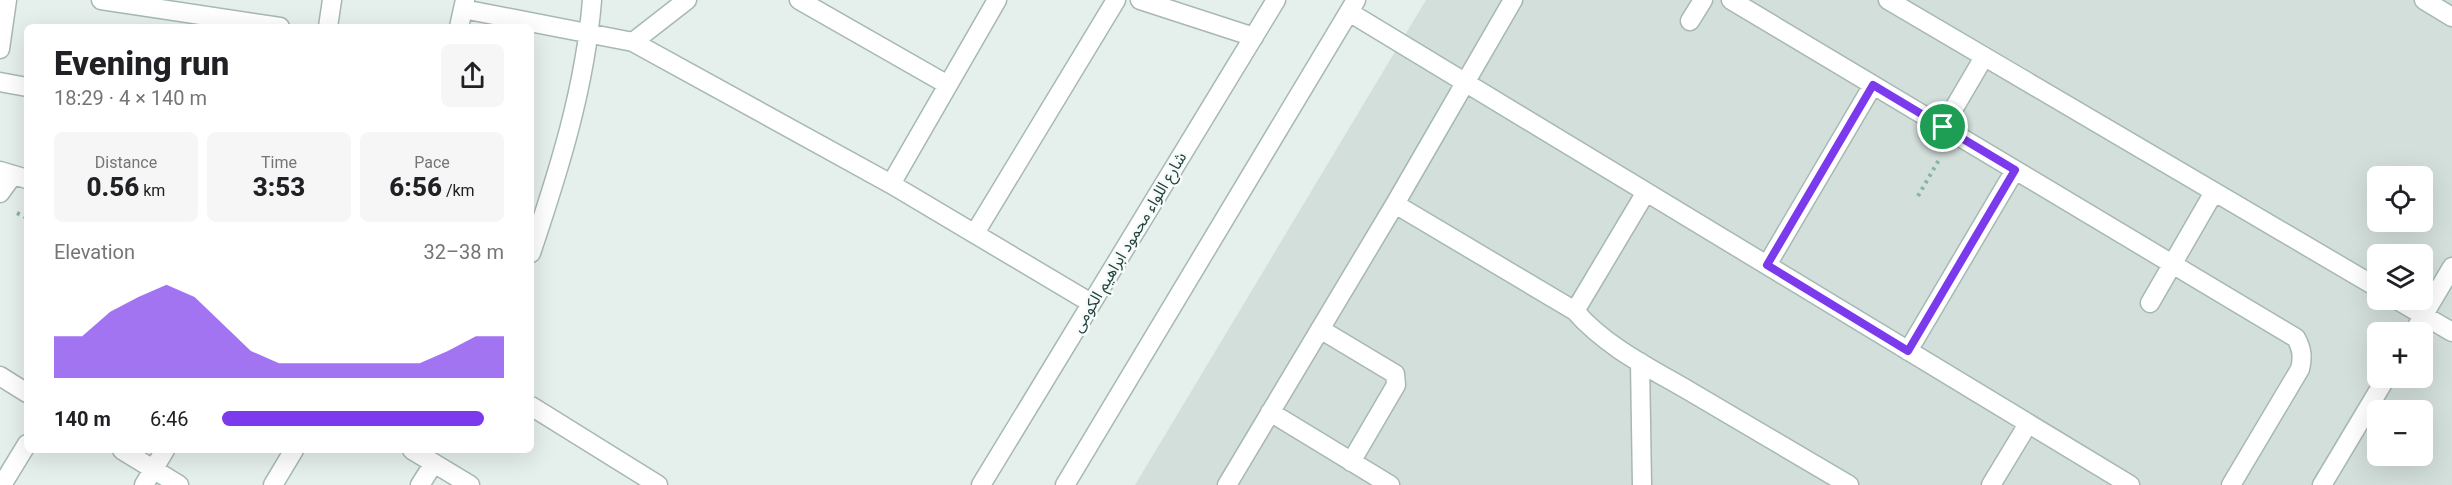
<!DOCTYPE html>
<html lang="en">
<head>
<meta charset="utf-8">
<style>
  :root { --surface:#fff; --page:#f6f6f6; --text:#202124; --muted:#757577; --accent:#7c3aed }
  body { margin:0; font-family:Roboto,"Noto Sans Arabic",sans-serif; background:var(--page); color:var(--text); height:100vh; display:flex; flex-direction:column; font-size:22px; white-space:nowrap }
  * { box-sizing:border-box; margin:0 }
  p { font-size:20px; color:var(--muted) }
  .icon { flex:none; width:33px; height:33px; fill:none; stroke:currentColor; stroke-width:2; stroke-linecap:round; stroke-linejoin:round }
  .map { position:relative; flex:1; overflow:hidden }
  .side { position:absolute; left:24px; top:24px; width:510px; height:429px; display:flex; flex-direction:column; background:var(--surface); border-radius:9px; box-shadow:0 6px 24px #0002 }
  .side>* { flex:none }
  .buttons { position:absolute; left:2367px; top:166px; display:grid; gap:12px }
  .buttons a { display:grid; place-items:center; width:66px; height:66px; border-radius:9px; background:var(--surface); box-shadow:0 6px 24px #0002; font-size:30px }
  .pin { position:absolute; display:grid; place-items:center; width:51px; height:51px; color:#fff; margin:-26px; border:3px solid #fff; border-radius:50%; box-shadow:0 2px 6px #0007 }
  .round { display:grid; place-items:center; flex:none; width:63px; height:63px; border-radius:9px; background:var(--page) }
  .headline { display:flex; align-items:center; justify-content:space-between; height:102px; padding:0 30px }
  h1 { font-size:33px; font-weight:800; line-height:45px }
  .figures { display:grid; grid-template-columns:repeat(3,1fr); gap:9px; height:102px; padding:6px 30px }
  .figures div { display:grid; align-content:center; border-radius:9px; background:var(--page); text-align:center }
  .figures b { font-size:26px; font-weight:800 }
  .figures small { font-size:16px; font-weight:400 }
  .figures p { font-size:16px }
  .chart { height:168px; padding:12px 30px }
  .chart p { display:flex; justify-content:space-between }
  .chart svg { width:100%; height:108px; margin-top:6px; fill:var(--accent); opacity:.7 }
  ul { padding:0 30px; list-style:none; font-size:20px }
  li { display:grid; grid-template-columns:96px 72px 1fr; align-items:center; height:45px }
  li i { height:15px; border-radius:8px; background:var(--accent) }
  .map>svg:first-child { display:block }
  .built { fill:#d3dfdb; fill-rule:evenodd }
  .lines { fill:none; stroke-linecap:round; stroke-linejoin:round }
  .minor-casing { stroke:#a7b8b4; stroke-width:21 }
  .path { stroke:#84b4ac; stroke-width:4; stroke-dasharray:3 4.5; stroke-linecap:butt }
  .minor { stroke:#fff; stroke-width:18 }
  .route-casing { stroke:#fff; stroke-width:12 }
  .route { stroke:#7c3aed; stroke-width:8 }
  .labels { text-anchor:middle; dominant-baseline:central; stroke-width:5; stroke-linejoin:round; paint-order:stroke }
  .street-label { font-size:16px; fill:#22423e; stroke:#f6fbf9 }
</style>
</head>
<body>
<div class="map">
<svg width="2452" height="485" viewBox="0 0 2452 485">
  <rect width="100%" height="100%" fill="#e5efec"/>
  <!-- built -->
  <path class="built" d="M1426,0H2452V485H1135ZM2378,177H2422V222H2378ZM2378,255H2422V300H2378ZM2378,333H2422V378H2378ZM2378,411H2422V456H2378Z"/>
  <g class="lines">
    <defs>
      <path id="minor" d="M101,0L280,27
        M799,0L948,85
        M1140,0L1254,37
        M1731,0L2296,338C2302,349 2303,357 2300,369L2231,485
        M1888,0L2378,288
        M2424,0L2452,17
        M463,9L633,42L891,184L1091,303
        M1349,12L2130,485
        M1690,21L1703,0
        M328,27L332,0
        M459,27L465,0
        M633,42L687,0
        M0,49L7,0
        M0,82L27,87
        M1943,127L1984,57
        M0,171L27,179
        M891,184L997,0
        M0,193L13,175
        M1395,204L1575,311C1606,347 1650,368 1691,392C1744,423 1796,454 1849,485
        M975,233L1116,0
        M531,253C559,170 585,88 592,0
        M1767,265L1873,85
        M2397,300L2452,332
        M2150,303L2214,192
        M1575,311L1646,192
        M1320,329L1395,374L1396,385L1351,462
        M2413,333L2452,267
        M1908,351L2015,170
        M1640,362L1642,485
        M0,376L27,393
        M531,406L658,485
        M1270,412L1390,485
        M122,450L179,485
        M412,450L470,485
        M2,485L27,444
        M144,485L165,450
        M273,485L294,450
        M420,485L434,463
        M981,485L1276,0
        M1065,485L1356,0
        M1227,485L1395,204L1513,0
        M1991,485L2028,424
        M2322,485L2386,378"/>
    </defs>
    <!-- minor casing -->
    <use href="#minor" class="minor-casing"/>
    <!-- path -->
    <path class="path" d="M1918,196L1940,158
      M17,213L27,218"/>
    <!-- minor -->
    <use href="#minor" class="minor"/>
  </g>
  <g class="lines">
    <defs>
      <path id="route" d="M1873,85L2015,170L1908,351L1767,265Z"/>
    </defs>
    <!-- route casing -->
    <use href="#route" class="route-casing"/>
    <!-- route -->
    <use href="#route" class="route"/>
  </g>
  <g class="labels">
    <!-- street labels -->
    <g class="street-label">
      <text transform="translate(1129 242) rotate(-59)">شارع اللواء محمود ابراهيم الكومى</text>
    </g>
  </g>
</svg>
<div class="buttons">
<a><svg class="icon" aria-label="locate" viewBox="0 0 24 24"><circle cx="12" cy="12" r="6"/><path d="M12 2v4M12 18v4M2 12h4M18 12h4"/></svg></a>
<a><svg class="icon" aria-label="layers" viewBox="0 0 24 24"><path d="M12 4l9 5-9 5-9-5zM3 14l9 5 9-5"/></svg></a>
<a>+</a>
<a>−</a>
</div>
<div class="pin" style="left:1943px;top:127px;background:#1e9e55"><svg class="icon" aria-label="arrive" viewBox="0 0 24 24"><path d="M6 21V4h12l-3 4 3 4H6"/></svg></div>
<section class="side">
<div class="headline"><div><h1>Evening run</h1><p>18:29 · 4 × 140 m</p></div><a class="round"><svg class="icon" aria-label="share" viewBox="0 0 24 24"><path d="M12 15V3M7 8l5-5 5 5M5 13v7h14v-7"/></svg></a></div>
<div class="figures">
<div><p>Distance</p><b>0.56<small> km</small></b></div>
<div><p>Time</p><b>3:53</b></div>
<div><p>Pace</p><b>6:56<small> /km</small></b></div>
</div>
<div class="chart"><p><span>Elevation</span>32–38 m</p>
<svg viewBox="0 0 160 44" preserveAspectRatio="none"><path d="M0 44V27L10 27L20 17L30 11L40 6L50 11L60 22L70 33L80 38L90 38L100 38L110 38L120 38L130 38L140 33L150 27L160 27V44z"/></svg>
</div>
<ul>
<li><b>140 m</b>6:46<i style="width:93%"></i></li>
</ul>
</section>
</div>
</body>
</html>
